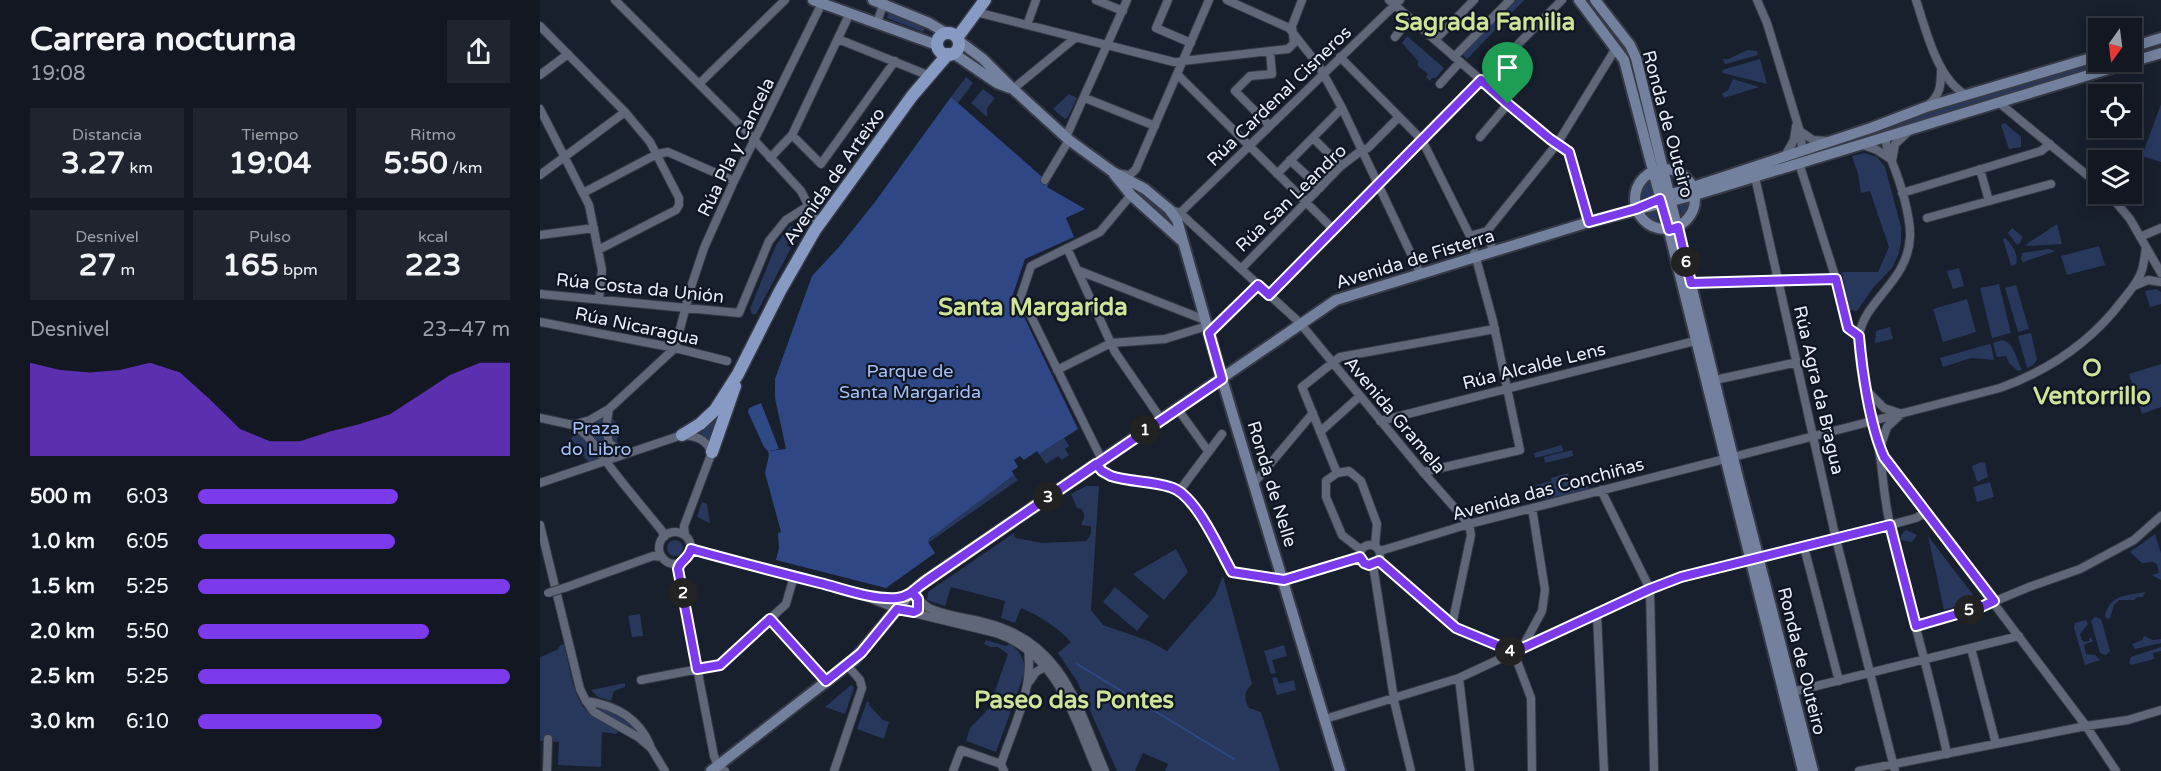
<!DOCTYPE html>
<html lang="es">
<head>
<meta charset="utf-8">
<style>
  :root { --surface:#121722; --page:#1f242f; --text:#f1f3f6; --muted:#9c9fa5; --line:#313640; --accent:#7c3aed }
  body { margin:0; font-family:"Varela Round",sans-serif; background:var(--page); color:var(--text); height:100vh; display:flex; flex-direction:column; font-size:22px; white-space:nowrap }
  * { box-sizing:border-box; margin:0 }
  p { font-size:20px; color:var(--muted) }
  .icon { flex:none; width:33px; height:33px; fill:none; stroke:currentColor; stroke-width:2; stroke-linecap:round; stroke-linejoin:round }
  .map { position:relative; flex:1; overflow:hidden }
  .panel { display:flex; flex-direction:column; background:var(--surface); width:540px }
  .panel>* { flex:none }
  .needle { width:39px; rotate:194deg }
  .controls { position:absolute; left:1548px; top:18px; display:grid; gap:12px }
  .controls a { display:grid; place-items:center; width:54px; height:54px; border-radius:0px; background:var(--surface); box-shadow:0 3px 15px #0003,0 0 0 2px var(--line); font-size:30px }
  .pin { position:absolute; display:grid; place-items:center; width:51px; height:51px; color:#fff; margin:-62px -26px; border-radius:50% 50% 50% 0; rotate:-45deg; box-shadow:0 0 6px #0007 }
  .pin .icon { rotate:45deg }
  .km { position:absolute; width:30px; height:30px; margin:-15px; border-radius:50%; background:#222; color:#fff; font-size:16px; line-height:30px; text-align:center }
  .round { display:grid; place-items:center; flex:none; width:63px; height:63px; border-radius:0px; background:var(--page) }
  .headline { display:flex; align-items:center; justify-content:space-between; height:102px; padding:0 30px }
  h1 { font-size:33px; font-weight:700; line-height:45px }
  .figures { display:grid; grid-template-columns:repeat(3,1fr); gap:9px; height:102px; padding:6px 30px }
  .figures div { display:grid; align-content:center; border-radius:0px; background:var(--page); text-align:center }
  .figures b { font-size:30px; font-weight:700 }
  .figures small { font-size:16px; font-weight:400 }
  .figures p { font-size:16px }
  .chart { height:168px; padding:12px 30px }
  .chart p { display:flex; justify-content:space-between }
  .chart svg { width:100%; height:108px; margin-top:6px; fill:var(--accent); opacity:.7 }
  ul { padding:0 30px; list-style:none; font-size:20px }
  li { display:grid; grid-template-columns:96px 72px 1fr; align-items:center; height:45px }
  li i { height:15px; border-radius:8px; background:var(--accent) }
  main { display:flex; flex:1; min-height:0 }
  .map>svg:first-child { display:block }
  .green { fill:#28385d }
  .forest { fill:#2f4885 }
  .water { fill:#2f4985 }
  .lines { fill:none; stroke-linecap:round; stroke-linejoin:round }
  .stream { stroke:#2f4985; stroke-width:2 }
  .street-casing { stroke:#363a46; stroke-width:10 }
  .secondary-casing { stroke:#363a46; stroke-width:14 }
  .primary-casing { stroke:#363a46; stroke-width:15 }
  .street { stroke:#5f6778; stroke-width:8 }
  .secondary { stroke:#73809e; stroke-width:10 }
  .primary { stroke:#879ac3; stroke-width:12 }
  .street-bridge-casing { stroke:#363a46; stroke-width:10; stroke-linecap:butt }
  .street-bridge { stroke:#5f6778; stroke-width:8 }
  .route-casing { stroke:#fff; stroke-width:12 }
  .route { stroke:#7c3aed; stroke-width:8 }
  .labels { text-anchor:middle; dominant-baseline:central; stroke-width:4.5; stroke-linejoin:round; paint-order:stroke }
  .street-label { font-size:18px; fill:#e8edf7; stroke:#0f1523 }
  .park-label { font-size:18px; fill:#a7c1f7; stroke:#0f1523 }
  .district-label { font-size:24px; font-weight:bold; fill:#d0e499; stroke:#0f1523 }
</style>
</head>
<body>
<main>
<section class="panel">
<div class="headline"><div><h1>Carrera nocturna</h1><p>19:08</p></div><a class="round"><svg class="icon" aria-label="share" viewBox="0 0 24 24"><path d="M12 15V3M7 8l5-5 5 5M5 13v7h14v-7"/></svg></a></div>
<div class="figures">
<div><p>Distancia</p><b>3.27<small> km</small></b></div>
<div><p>Tiempo</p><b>19:04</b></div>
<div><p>Ritmo</p><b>5:50<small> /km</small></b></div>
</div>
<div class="figures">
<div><p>Desnivel</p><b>27<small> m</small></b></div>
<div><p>Pulso</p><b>165<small> bpm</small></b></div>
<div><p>kcal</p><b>223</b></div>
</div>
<div class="chart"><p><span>Desnivel</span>23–47 m</p>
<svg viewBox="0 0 160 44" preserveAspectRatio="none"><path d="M0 44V6L10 9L20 10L30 9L40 6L50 10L60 21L70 33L80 38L90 38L100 34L110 31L120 27L130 19L140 11L150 6L160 6V44z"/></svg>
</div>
<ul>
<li><b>500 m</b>6:03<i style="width:64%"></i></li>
<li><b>1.0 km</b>6:05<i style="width:63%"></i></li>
<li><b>1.5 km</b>5:25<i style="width:100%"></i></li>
<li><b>2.0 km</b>5:50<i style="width:74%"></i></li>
<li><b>2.5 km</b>5:25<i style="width:100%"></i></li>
<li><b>3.0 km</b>6:10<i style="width:59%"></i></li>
</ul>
</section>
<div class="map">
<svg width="1621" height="771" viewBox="0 0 1621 771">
  <rect width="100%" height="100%" fill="#181f2d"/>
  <!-- green -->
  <path class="green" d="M976,0H984L927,59L922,54Z
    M1045,0H1048L1086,48L1093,62L1091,63L1088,55Z
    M352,12L386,26L383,32L347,18L348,13Z
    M867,36L904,68L896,78H892L890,81L886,77L888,74L878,66V61L862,43Z
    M1207,50L1217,51L1218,55L1185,64L1183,59H1189Z
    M1220,59L1227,84L1183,73L1182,70Z
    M1558,61L1578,62L1359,128L1355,126L1358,122Z
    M426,77L433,83L418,103L411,97Z
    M1193,79L1219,87L1184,98L1182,94L1188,90Z
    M443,89L455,98L447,108V117L431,103Z
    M529,94L537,98L528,117L525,119L513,109Z
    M1621,104V162L1602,156Z
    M1465,123L1481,137V147L1469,149L1461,125Z
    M1325,153L1337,157L1345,167L1361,227V241L1359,253L1352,268L1333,288L1317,311L1309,310L1302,272H1338L1349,247L1330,191L1321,193L1318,174L1312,156Z
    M1109,178L1113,198L1100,202L1101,189Z
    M593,185L630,217L627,220L590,189Z
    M1153,200L1149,213L1143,222L1139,203Z
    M1116,210L1120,227L1111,223L1102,214Z
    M1517,224L1522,244L1486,246L1488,243Z
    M250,226H253L247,246L250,247L256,228L259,233L216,314H212L210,309L236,245Z
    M1472,228L1482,236L1481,242L1477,245L1468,233Z
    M1465,238C1472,244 1479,255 1476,264L1471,266L1463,239Z
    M1559,246L1565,265L1527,275L1521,256Z
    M1509,249L1516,251L1483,262L1481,259L1482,253Z
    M1419,268L1424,286L1413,289L1407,271Z
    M1459,284L1471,333L1452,338L1440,288Z
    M1476,285L1489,329L1478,332L1465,288Z
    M1616,289L1621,292V304L1610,307L1605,291Z
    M1427,299L1436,332L1403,342L1393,309Z
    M1350,327L1353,339L1335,343L1336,331Z
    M1491,333L1497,360L1493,365L1487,368L1478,336Z
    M1462,340C1475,343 1476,360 1482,370L1478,371L1469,363L1466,356L1457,357L1453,343Z
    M1449,344L1451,345L1454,360L1431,358L1403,367L1400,358Z
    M1621,364V407L1602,414L1589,374Z
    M183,406L170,441H169L158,431Z
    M63,410L79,425L75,457L53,465C44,460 38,447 31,439L42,422Z
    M524,438L529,446L525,449L529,455L522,460L518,456L506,464L499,454Z
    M1022,445L1023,451L995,458L994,453Z
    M1032,450L1033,456L1005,463L1004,457Z
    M1442,462L1445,463L1448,477L1437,482L1432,466Z
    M1028,473L1030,483L1043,480L1044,484L1025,489V492L1048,486L1049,490L1000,500L996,485L1012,481L1011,478Z
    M474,475L478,480L388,543C391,531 460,487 474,475Z
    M1450,482L1454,497L1437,502L1433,487Z
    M546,486H559L551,610L563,625L609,641L627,651L675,596L683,576L712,684C704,691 704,699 709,708L721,712L740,771H625L628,764L603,753L595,771H577L537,681L518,653L531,642C517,627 500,616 481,608L475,623L461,618L465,601L411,587L405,606L387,600L388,592L474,533V536L476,538L502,543L546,541L551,534V526L541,525C543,520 547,516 541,509L537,508L531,494Z
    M162,502L167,504L170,523L157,517Z
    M1366,530L1377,535L1372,542L1361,540V535Z
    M1615,534L1621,553V580L1612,575L1619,573L1617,564L1613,562L1602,563L1590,552Z
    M1388,536L1437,600L1404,610Z
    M127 548a8 8 0 1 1 16 0a8 8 0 1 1-16 0Z
    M636,549L648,572L624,600L593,574Z
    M575,587L609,616L597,631L563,602Z
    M1605,592L1603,597H1597L1594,600H1579L1574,605L1570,618L1567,619L1565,616C1570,594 1586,596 1605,592Z
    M100,614L103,636L92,637L88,616Z
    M1555,617L1561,619L1570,651L1566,655L1560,653L1551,621Z
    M1546,620L1548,624L1540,634L1542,640L1544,642L1549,641L1550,637L1553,641L1544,645L1546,654L1555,655L1560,660L1545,665L1534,628L1535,623Z
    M1604,636L1613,640L1621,639V643L1595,649L1592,644L1602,640Z
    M446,640L466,646L470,644C481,652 486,661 484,674L456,752L426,741L430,728L449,708L468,654L458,647H451L444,644Z
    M24,644C29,663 33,698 47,711C56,719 70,724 81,730L76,734L62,732L61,767L18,765L19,742L0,741V657L17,650L21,645Z
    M744,645L747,656L732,660L736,673L731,674L724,651Z
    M1621,647V651L1613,653L1614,659L1592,665L1589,663L1591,657Z
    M737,677L739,684L754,680L756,690L737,695L732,678Z
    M85,683V687L74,691L71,701L58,697L51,690Z
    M311,685L314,688L305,714L285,707Z
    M327,701L330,703L329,705L343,720L349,722L344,739L317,729Z
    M53,705L71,710L96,724L100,734L57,710Z"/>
  <!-- forest -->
  <path class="forest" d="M411,97L509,183L507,187L545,209L526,218L534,237L485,259L473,294L538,429L499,454L497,451L484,460L480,456L474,460L478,467L472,471L474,475L390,538L388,542L395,553L346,588L236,560L239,548L238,533L241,532L225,473L229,455L228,451L246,449L235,398V379L272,276L299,247L335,202Z"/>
  <!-- water -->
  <path class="water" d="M441,370L445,372L447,377L442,388L432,380Z
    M221,403L239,449L228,451L224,447L208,412L209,408Z"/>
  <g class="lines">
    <!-- stream -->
    <path class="stream" d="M537,664L694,759"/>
    <defs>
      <path id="street" d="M75,0L207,132L261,191L278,224
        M556,0L583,11
        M628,0L616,28L651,43
        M687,0L749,28L779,66L802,108L880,273
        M849,0L1009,139L1029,152L1049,222
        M1217,0L1227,23L1261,135L1262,150
        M1376,0C1386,30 1397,79 1426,95
        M436,12L634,62L748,49L754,43L752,26L762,0
        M337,23L344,2
        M487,25L496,0
        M0,26L85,112L110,142L139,198V205L136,210L58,250
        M855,37L870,18
        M298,39L385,74
        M895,40L934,0
        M800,57L882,140L930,236
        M914,57L970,0
        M637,74L794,230
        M0,75L28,54
        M159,84L245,0
        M900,84L920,62
        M473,89L535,38
        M545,98L615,126
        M1458,102L1558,184
        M1388,105C1400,96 1401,85 1401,71
        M0,109L49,205L62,270L59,299
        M730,126L695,91L710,76L732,74L730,52
        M1260,131L1273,140L1287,141
        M252,135L281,164L355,61
        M1346,136C1345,147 1349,152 1352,162C1360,181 1371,217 1370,237C1368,282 1324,300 1319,336C1316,364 1332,411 1337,439C1343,467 1343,496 1350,524C1367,601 1391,677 1407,754
        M526,137L587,0
        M940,137L968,104
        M773,138L801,166
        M1323,145L1337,150L1349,158
        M1245,156L1254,140L1256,126
        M230,158L252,135L310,13
        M750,160L780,188
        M1352,161L1355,144L1368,132
        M1259,163L1296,279L1308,328L1319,336
        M1440,169L1449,201
        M580,174L590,175L596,169L669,0
        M737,174L802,108
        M0,175L85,112
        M1215,177L1296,539L1355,771
        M505,180L529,140
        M43,193L117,154L128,152L194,181
        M1362,193L1501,151L1510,144
        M1569,194L1590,219L1621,273
        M629,209L640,213L760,323L883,472L929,524L931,535L912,625
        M638,217L640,213L860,0
        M1387,218L1511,184
        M947,231L1017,144L1076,48
        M0,235L54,228
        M1600,237L1621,228
        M527,248L575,352L621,419
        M701,269L801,166L818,153L828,148L859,117
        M537,270L665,320
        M1151,283L1296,279
        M1594,286L1608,280L1621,282
        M0,294L199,313L229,241L246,220L270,205
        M729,295L1022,0
        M0,322L135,348L187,361
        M669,333L718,285
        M517,370L571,343L625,339L667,326
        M1175,380L1258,362
        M1328,392L1344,408L1359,413
        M637,408L668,451
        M69,409L66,427L69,443L85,454
        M0,418L33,425L50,420L69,409L135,348L151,287L164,248L194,181L282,3
        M840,421L1159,340
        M33,425C50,435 59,452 71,468C87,489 105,510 122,531L124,537
        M780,432L820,396
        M1340,448L1347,427L1360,415
        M1341,449L1348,463L1546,726L1576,771
        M1193,457L1460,388C1510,370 1550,343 1582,301C1589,292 1599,281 1602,270C1604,263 1605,255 1606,247
        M562,460L481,296L491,266L560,232L591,195
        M556,464L563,472L571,476C590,482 611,481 630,487C655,494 679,549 692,572L744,580L820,557
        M883,472L980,450L953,321L930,236L947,231L953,251
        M797,473L762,387L800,357L955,329
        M0,483L142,435C157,436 165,439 172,452L144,526L145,535
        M714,483L773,413
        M640,490L682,434
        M1061,490L1110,589L1114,771
        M0,525L40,689L46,701L54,712L98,737L111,748L125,771
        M119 548a16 16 0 1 1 32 0a16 16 0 1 1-32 0Z
        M820 555a10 10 0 1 1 20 0a10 10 0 1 1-20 0Z
        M1264,547L1299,681
        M151,549L317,593L351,599L368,596
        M821,550L802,535L786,497V481L797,473L809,471L821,481L837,524L835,545
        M840,551L929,524L1185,459
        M839,561L916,628L974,653L991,698L992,771
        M140,563L139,574L174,756L178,766L185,771
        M833,565L855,705L871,771
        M24,588L113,556L122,557
        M372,592C377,597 382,604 389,608C406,616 429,618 447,623C524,643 537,706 565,771
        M317,593L357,609L456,633C518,654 533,716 557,771
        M1057,614L1064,771
        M230,619L286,681
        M1376,625L1441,607L1489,587L1540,569L1594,540L1621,516
        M1431,648L1456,744
        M981,650L1002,611L1005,590L992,508
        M919,678L930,771
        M101,680L180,665L246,604L254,576
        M489,682L496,672L506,666
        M1252,692L1479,636
        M46,701C75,705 98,717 110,745
        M785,719L919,678L1110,589L1141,577L1350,525L1376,518L1386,512
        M461,764C473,727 494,689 488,649
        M7,771L8,739
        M294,771L322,688L320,680L307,665
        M413,771L421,750L461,764L464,771
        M1319,771L1546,726L1588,720L1621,710"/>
      <path id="secondary" d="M273,0L397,45
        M333,0L389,23L406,33
        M1039,0L1084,60L1131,239L1263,771
        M1055,0L1090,45L1096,58L1197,474L1273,771
        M419,41L443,59L473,89L529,140L573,172L605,189L629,209L637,220L682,379L800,771
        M1592,47L1621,38
        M413,53L457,83L470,88
        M1095 199a30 30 0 1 1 60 0a30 30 0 1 1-60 0Z
        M574,174L591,195L642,241
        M1126,196L1331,128L1386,107L1558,56
        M171,771L314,660L368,596L384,582L796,300L1049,222L1155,195L1621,53"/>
      <path id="primary" d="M397 44a11 11 0 1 1 22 0a11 11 0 1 1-22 0Z
        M417,38L445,0
        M142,435L160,424L175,410L198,374L240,291L275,230L372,96L408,54
        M172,452L195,386"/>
    </defs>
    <!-- street casing -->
    <use href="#street" class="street-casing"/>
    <!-- secondary casing -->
    <use href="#secondary" class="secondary-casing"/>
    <!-- primary casing -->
    <use href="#primary" class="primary-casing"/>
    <!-- street -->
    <use href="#street" class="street"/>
    <!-- secondary -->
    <use href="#secondary" class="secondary"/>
    <!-- primary -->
    <use href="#primary" class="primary"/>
    <defs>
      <path id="street-bridge" d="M8,593L24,588"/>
    </defs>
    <!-- street-bridge casing -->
    <use href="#street-bridge" class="street-bridge-casing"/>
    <!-- street-bridge -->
    <use href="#street-bridge" class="street-bridge"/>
  </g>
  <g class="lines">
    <defs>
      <path id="route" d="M968,104L941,80L729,295L718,285L669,333L682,379L387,580C377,587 370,597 357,598C332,600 304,589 280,583C237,572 194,561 151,549C149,559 139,561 138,569L157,669L180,665L230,619L286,681L321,653L357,609L374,612L378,610V599L372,592L378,587L556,464L562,471L571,476C590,482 611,481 630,487C655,493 679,549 692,572L744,580L820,557L824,563L829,565L839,561L916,628L974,652L1110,589L1141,577L1350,525L1376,626L1441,607L1454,601L1344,457C1330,426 1322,371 1319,336L1308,328L1296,279L1151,283L1138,227L1129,230L1120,199L1096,209L1049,222L1029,152L1010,139L968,104"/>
    </defs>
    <!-- route casing -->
    <use href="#route" class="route-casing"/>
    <!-- route -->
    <use href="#route" class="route"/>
  </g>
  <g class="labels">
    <!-- street labels -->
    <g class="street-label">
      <text transform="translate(739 96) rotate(-44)">Rúa Cardenal Cisneros</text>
      <text transform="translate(1128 124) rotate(75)">Ronda de Outeiro</text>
      <text transform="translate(196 147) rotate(-64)">Rúa Pla y Cancela</text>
      <text transform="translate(294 176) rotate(-55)">Avenida de Arteixo</text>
      <text transform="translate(751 198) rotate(-44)">Rúa San Leandro</text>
      <text transform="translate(875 259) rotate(-17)">Avenida de Fisterra</text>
      <text transform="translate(100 288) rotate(6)">Rúa Costa da Unión</text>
      <text transform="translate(97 326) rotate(12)">Rúa Nicaragua</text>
      <text transform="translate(994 366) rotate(-14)">Rúa Alcalde Lens</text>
      <text transform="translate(1279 390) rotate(77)">Rúa Agra da Bragua</text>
      <text transform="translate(855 415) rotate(50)">Avenida Gramela</text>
      <text transform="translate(732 484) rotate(73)">Ronda de Nelle</text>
      <text transform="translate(1008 489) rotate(-15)">Avenida das Conchiñas</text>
      <text transform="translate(1262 661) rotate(76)">Ronda de Outeiro</text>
    </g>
    <!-- park labels -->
    <g class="park-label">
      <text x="370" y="371">Parque de<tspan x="370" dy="21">Santa Margarida</tspan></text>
      <text x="56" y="428">Praza<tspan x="56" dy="21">do Libro</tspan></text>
    </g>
    <!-- district labels -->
    <g class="district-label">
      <text x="945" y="22">Sagrada Familia</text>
      <text x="493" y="307">Santa Margarida</text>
      <text x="1552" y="368">O<tspan x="1552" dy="28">Ventorrillo</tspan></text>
      <text x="534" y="700">Paseo das Pontes</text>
    </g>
  </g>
</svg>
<div class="controls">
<a><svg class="needle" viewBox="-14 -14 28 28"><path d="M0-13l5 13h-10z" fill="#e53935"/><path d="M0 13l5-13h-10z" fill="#9c9fa5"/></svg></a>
<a><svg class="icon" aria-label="locate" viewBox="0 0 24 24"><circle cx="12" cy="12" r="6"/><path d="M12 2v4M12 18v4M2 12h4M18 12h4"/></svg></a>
<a><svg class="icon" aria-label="layers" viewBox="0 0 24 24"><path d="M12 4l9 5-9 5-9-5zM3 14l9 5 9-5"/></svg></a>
</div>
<div class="pin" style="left:968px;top:104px;background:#1e9e55"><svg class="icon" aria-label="arrive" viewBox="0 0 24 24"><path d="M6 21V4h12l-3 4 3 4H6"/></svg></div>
<b class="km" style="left:605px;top:430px">1</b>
<b class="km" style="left:143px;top:593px">2</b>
<b class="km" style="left:508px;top:497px">3</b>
<b class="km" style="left:970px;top:651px">4</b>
<b class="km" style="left:1429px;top:610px">5</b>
<b class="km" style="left:1146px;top:262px">6</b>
</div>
</main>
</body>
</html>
